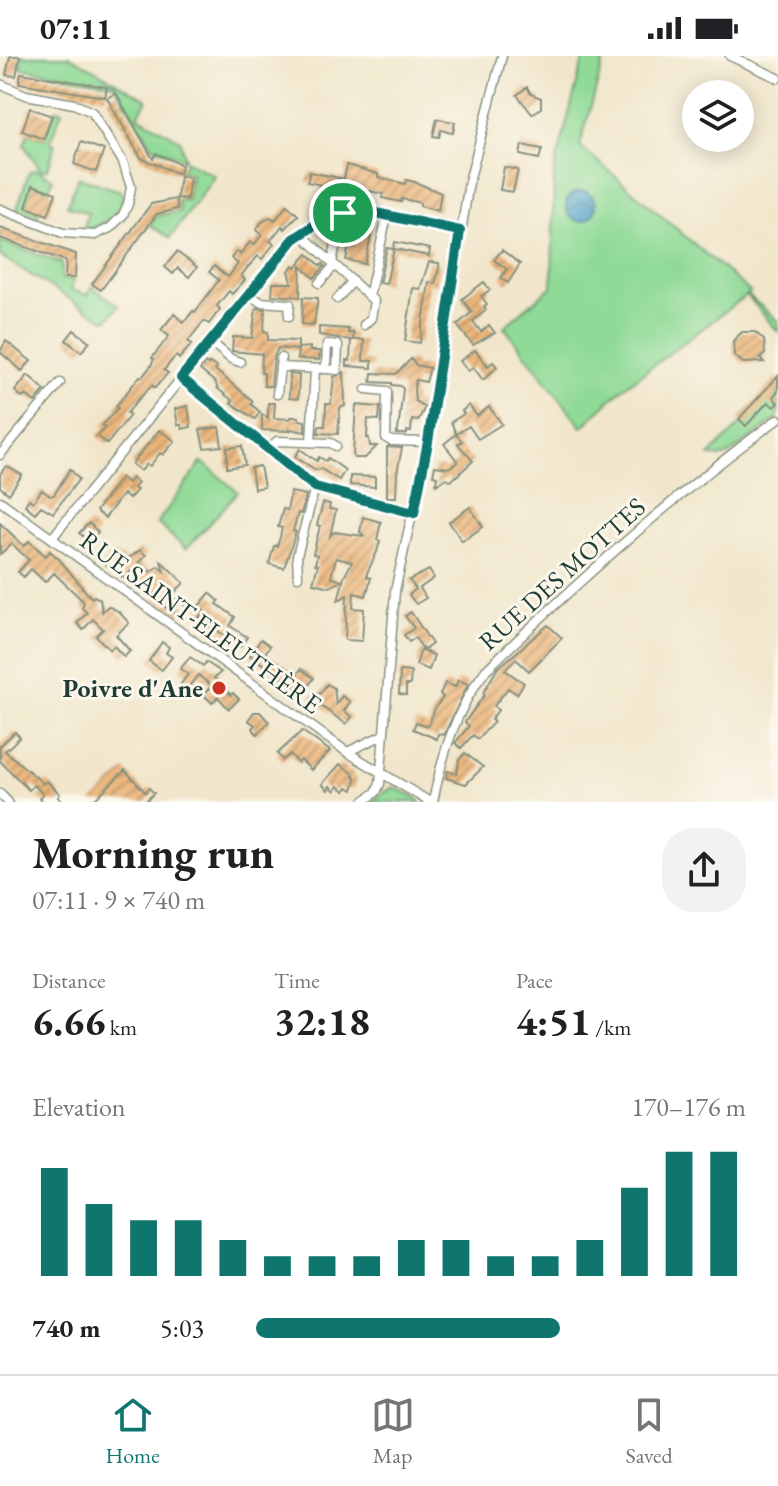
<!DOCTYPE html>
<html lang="en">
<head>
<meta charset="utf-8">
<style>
  :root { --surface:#fff; --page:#f2f2f2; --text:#202124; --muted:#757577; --line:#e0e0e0; --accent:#0f766e }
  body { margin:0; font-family:"EB Garamond",serif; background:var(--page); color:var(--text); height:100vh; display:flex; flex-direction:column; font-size:30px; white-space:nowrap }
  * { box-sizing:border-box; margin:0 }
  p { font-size:26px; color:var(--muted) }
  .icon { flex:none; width:44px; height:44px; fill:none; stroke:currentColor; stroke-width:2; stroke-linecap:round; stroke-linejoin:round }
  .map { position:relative; height:746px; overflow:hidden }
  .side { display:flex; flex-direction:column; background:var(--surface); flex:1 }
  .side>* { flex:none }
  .controls { position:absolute; left:682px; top:24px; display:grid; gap:16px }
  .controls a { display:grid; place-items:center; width:72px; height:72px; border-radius:50%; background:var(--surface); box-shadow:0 4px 20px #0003; font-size:40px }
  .pin { position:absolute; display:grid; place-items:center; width:68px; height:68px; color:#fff; margin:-34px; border:4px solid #fff; border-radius:50%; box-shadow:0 2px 8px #0007 }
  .round { display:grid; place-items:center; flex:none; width:84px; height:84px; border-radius:32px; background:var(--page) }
  .summary { display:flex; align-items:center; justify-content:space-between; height:136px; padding:0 32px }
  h1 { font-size:44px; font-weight:700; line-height:60px }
  .metrics { display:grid; grid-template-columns:repeat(3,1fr); gap:12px; height:136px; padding:8px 32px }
  .metrics div { display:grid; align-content:center }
  .metrics b { font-size:40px; font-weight:700 }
  .metrics small { font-size:22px; font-weight:400 }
  .metrics p { font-size:22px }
  .chart { height:224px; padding:16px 32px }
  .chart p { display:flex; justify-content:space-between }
  .chart svg { width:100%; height:144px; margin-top:8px; stroke:var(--accent); stroke-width:6 }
  ul { padding:0 32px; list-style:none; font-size:26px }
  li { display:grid; grid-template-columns:128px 96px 1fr; align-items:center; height:60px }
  li i { height:20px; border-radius:10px; background:var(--accent) }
  .status { display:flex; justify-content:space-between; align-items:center; height:56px; padding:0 40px; background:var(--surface); direction:ltr }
  .status svg { height:22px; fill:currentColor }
  .tab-bar { display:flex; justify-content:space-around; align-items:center; height:112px; border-top:2px solid var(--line); background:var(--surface); font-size:22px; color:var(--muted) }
  .tab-bar a { display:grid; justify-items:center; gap:4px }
  .tab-bar .on { color:var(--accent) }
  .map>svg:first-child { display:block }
  .grass { fill:#8fda96; stroke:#578c65; stroke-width:2 }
  .water { fill:url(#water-waves); stroke:#387080; stroke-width:2 }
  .building { fill:url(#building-hatch) }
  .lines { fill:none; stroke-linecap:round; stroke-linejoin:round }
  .minor-casing { stroke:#889280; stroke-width:11 }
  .minor { stroke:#fff; stroke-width:8 }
  .route-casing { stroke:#fff; stroke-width:16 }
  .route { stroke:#0f766e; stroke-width:10 }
  .poi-dot { fill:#c8321e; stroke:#fbf7ec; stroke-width:3 }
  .labels { text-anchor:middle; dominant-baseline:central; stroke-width:6; stroke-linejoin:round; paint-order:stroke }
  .street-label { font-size:26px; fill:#1f3d34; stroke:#fbf7ec }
  .poi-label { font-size:26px; font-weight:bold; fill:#1f3d34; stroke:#fbf7ec; text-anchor:end }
</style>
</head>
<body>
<div class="status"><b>07:11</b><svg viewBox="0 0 49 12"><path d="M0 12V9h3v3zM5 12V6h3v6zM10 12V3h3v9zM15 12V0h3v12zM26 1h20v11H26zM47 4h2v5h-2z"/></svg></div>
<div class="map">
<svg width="778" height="746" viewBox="0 0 778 746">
  <defs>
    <pattern id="water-waves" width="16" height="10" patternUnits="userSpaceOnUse" patternTransform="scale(2)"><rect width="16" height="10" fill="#50a3cc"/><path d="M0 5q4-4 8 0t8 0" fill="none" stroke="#4286a6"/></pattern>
    <pattern id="building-hatch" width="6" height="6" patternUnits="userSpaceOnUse" patternTransform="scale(2)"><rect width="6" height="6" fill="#ebb57a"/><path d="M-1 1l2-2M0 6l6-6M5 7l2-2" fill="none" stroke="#be9465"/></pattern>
  </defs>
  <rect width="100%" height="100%" fill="#fbf7ec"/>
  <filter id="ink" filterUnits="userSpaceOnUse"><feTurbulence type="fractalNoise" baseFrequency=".0125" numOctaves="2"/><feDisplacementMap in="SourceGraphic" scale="16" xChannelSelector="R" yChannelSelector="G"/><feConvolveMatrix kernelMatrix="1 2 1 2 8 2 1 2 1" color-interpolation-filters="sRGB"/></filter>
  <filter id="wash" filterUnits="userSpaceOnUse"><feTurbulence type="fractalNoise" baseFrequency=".006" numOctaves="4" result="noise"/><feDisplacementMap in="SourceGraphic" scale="32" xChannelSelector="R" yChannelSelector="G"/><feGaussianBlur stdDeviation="1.8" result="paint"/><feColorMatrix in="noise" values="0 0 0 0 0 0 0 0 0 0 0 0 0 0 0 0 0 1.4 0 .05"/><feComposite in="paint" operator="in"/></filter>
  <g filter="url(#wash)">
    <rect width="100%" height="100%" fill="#f1e6cb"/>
    <!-- grass -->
    <path class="grass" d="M22,0H70L147,44L138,60L180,84L185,104L152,90L114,28L20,12Z
      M584,0H605L580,90L750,236L748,239L778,265V276L747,239L622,333L582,371L504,271L552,230L554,116Z
      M55,54L62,55L50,86L55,88L48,113L41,114L24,89L28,77L44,83Z
      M186,105L215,120L170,182L150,169L157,160L180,155L178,144H188L191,117L181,116Z
      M36,113L53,123L49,134L33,129L26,151L39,156L37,161L17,153L29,116Z
      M78,121L121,135L124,141C117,162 104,170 83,174L88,157L67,150Z
      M0,185L62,207V223L74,224L71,234L88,239L91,230L119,250L108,263L104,264L0,200Z
      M778,331V362L725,401L709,400Z
      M202,406L238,436L186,493L157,467Z
      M393,731L416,741L420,746H370Z"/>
    <!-- water -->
    <path class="water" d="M566 150a15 15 0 1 1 30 0a15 15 0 1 1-30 0Z"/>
    <g id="blocks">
      <!-- building -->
      <path class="building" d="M10,0H20L16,20L6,19Z
        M21,17L107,31L105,41L19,27Z
        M527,31L531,38L541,42V52L532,58L517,39Z
        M116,37L153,103L156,97L182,109L179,118L141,102L107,42Z
        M30,52L52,60L44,83L22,75Z
        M437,63L455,66L453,77L441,74L439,81L433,80Z
        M81,86L104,94L96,116L74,108Z
        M522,89L542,93L539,103L520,99Z
        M347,109L378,118V121L405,128L406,124L415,126L441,137L438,155L420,150V147L417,146L402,143L401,146L382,142L383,138L356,132L355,136L332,131L329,146L319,144L322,129L307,126L310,116L344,123Z
        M504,111L518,114L513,136L500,134Z
        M180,120L190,121L187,143L177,142Z
        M33,129L56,137L48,159L26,151Z
        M176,143L178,153L157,158L101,234L92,228L151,148Z
        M287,149L298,159L285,173L282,170L270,185L274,188L262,203L258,200L248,211L241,220L245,224L232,238L229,235L217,250L220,253L209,268L204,265L188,285L192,288L179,303L176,300L173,303L164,314L168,317L155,332L152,329L136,346L127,357L130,359L107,388L97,380L105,371L102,369L118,352L116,350L140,320L142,321L151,310L154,303L152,302L169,280L161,274L174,258L184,266L193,255L195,256L219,224L209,216L214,210L228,221L238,208L231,202L237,195L240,198L250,186L254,189L262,179L256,174L262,166L271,161L275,164Z
        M353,170L372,175L365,208L346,204Z
        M0,172L76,198L75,222H65L66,205L0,182Z
        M395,186L430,193L429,200L394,193L386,228L379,227L387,192L393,193Z
        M502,194L520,208L508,227L501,222L507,213L494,204Z
        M177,196L197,211L189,221L178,212L173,218L165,211Z
        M308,198L321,210L323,208L325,210L314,222L301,210L300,241L272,239L273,227H292L289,215L293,209L296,211Z
        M429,206L439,207V212L435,228L429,226L420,287L405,285L413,232L420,233Z
        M484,226L490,234L481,240L487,248L484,250L486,254L473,265L481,276L489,269L495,277L473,289L457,269L472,256L462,243Z
        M303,241L318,242L314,269L302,268Z
        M256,252L265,253L264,275L268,276V284L298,285V292L310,291V295H320L319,304L297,303L298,294L278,292L274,301L271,330H264V317H261L262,298L232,295L233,281L252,282Z
        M319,271L349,273L348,277H354L353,284H364L363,305H372V312L347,310V304L350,305L351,284L319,279Z
        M74,274L90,286L81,296L66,284Z
        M742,276H755L764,284L765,298L760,302L764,306L743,307L734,299L733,285Z
        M6,285L31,305L22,315L0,296Z
        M475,294L488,310L493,306L497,311L483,324L473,311L468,315L460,305Z
        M411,303L416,309L430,312L426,326L416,324L414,333L415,345L425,351L418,365L412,364L411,376L407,375V378H396L398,375L403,333L401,330L392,329V327L371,326L372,317L396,318Z
        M205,307L208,309L210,307L217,312L215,314L253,345L251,348L260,356L255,363L231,347L233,345L217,332L216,327L200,314Z
        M344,316L345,350L340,352L338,378L318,377L319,370H325L326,348H331L334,321Z
        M290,318L299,319L298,343L289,342Z
        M28,319L45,334L35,346L26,339L23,342L15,335Z
        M778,320V335L773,341L778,347L774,351L768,346L746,370L739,363Z
        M268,347H275L274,362L290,363L291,361H299V364L305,365V376L290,373V375L262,374V358L268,362Z
        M356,349L380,351L379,364L368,363L367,382H369L370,390H377L365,402H354L353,398Z
        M469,349L477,360L489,351L502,368L478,383L469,370L456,378L462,385L458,388L473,405L451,425L447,422L436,429L437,420L433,419L435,410L448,412L458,406L444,388L456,378L451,366L464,358L462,355Z
        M188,350L191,371L182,373L181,369H178L175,353Z
        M219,371L222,390L204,392L200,374Z
        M159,374L175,385L163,399L160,397L150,410L147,408L141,415L132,408Z
        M242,390L245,409L227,412V392Z
        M387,391L402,392L397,417L396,441H387Z
        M300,393L317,405L319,401L326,405L328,402L345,414L339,424L321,413L316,414L295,401Z
        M6,410L22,419L9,438L0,431V418Z
        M260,410L264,431L254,433L251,412Z
        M70,413L79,423L53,457L41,450L35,457L25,449L29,443L33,446L42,434L50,440L54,439Z
        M350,420L375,421V431L350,429Z
        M121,421L128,427L132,422L138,427L134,432L137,434L129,443L123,438L105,462L96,455Z
        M291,436L306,439L301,458L298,457L293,475L296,476L284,512L269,508L274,490H277L280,481L282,472L278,471L283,453L287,454Z
        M323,447L330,448L329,453L336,454L330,480L334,476L364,480L360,476L363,461L381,466L377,484L380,485L377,496L367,517V521L371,522L366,540L354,537L353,552L364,553L362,585L345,584L347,539L338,545L344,521L352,506L336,502L331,521L341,525L330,531L313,527L318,509L315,508L317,499L313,498L320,470L317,469Z
        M470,451L483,471L462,485L449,466Z
        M0,467L24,490L29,485L46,500L50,495L60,504L87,537L92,542L94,540L100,543L102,556L108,550L118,555L129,567L116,579L130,595L124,601L114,590L110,594L96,580L103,573L93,563L83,574L77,567L87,557L82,552L84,546L54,517L45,526L31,513L24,521L18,516L29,504L12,488L0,498Z
        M89,467L98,476L90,486L79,477Z
        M140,494L146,499L139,506L151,516L158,510L164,515L161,505L184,527L171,540L187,551L180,561L153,543L157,539L131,515L124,522L105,508L113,497L126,504Z
        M429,514L434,522L420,532L426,542L416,548L409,539L416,533L409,524Z
        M210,537L219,545L217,548L235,561L230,570L247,581L240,591L199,561L204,555L198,551Z
        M411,556L432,588L424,594L415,582L409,586L404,579L414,572L405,560Z
        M548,569L562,582L529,615L516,603L505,614L524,627L517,638L508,632L494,650L498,654L491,664L494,666L478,683L473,679L461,692L455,687L469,670L465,666L485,638L483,637L497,613Z
        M261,583L270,590L265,597L297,619L301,613L314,622L309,629L305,628L300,635L250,599Z
        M162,586L169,591L166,597L172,601L162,614L149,605Z
        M421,594L434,599L429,614L416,609Z
        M190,601L203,610L206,606L221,616L214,622L231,639L233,637L239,643L229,653L218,641L212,647L203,638L212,630L198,619L187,633L181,628L188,618L180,613Z
        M400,615L411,616L410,629H406V639L399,638Z
        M458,624L468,628L444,679L438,678L437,683L413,673L416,666L428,670L435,652L443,641L440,638L445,627L455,631Z
        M327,628L334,632L336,648L342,640L350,646L344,655L352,661L346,668L311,643L316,636L320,638Z
        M254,656H260L269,666L257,678L252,672L255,669L248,664Z
        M302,675L330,695L311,714L301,704L298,707L290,698L283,704L277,698Z
        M15,676L20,681L5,695L44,728L47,725L60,738L58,741L62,746H43L39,742L43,738L34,729L29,734L0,705V690Z
        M465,697L483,711L466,728L446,722L448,715L457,718L459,704Z
        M340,708L354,718L353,720L356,723L353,734L348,731L345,735L338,730L335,735L330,730L328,734L322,728Z
        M125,714L145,736L149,732L154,737L145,746H92Z"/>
    </g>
  </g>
  <g filter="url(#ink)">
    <use href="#blocks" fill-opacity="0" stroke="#889280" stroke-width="2"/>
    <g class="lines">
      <defs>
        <path id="minor" d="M730,0L778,22
          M0,28L26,39L74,48L92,56L123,106L131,131L128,148L123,159L110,172L95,179L63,177L0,153
          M301,178L374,245L371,262L364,269
          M332,206L343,157
          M319,227L335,209
          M249,238L260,246L290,248L289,260
          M369,240L387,160
          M337,243L353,225
          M211,286L231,303L240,306
          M280,311L326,313L327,288L338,289L337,314L326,313
          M181,322L315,431L414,457
          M366,333L387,335L386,382L391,385L428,386
          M277,338L281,302
          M311,386L315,313
          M268,393L277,385L331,387L336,390
          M0,399L60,327
          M0,445L347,696L430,746
          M52,482L294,183C347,139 400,162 460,175
          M298,521L297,500L315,431
          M347,696L383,679
          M0,738L8,746
          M363,746L376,736L380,728L395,535L428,386L469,126L502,0
          M433,746C442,700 456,652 486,614C578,525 674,439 778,363"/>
      </defs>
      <!-- minor casing -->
      <use href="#minor" class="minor-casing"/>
      <!-- minor -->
      <use href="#minor" class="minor"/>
    </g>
  </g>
  <g class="lines" filter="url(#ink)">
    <defs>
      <path id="route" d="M356,156H371L460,175L428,386L414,457L315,431L181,322L294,183L324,163Z"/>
    </defs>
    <!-- route casing -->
    <use href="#route" class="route-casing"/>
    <!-- route -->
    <use href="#route" class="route"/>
  </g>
  <!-- markers -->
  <circle class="poi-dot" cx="219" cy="632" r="8"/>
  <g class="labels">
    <!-- street labels -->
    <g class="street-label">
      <text transform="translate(562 518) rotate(-42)">RUE DES MOTTES</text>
      <text transform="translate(201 566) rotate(36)">RUE SAINT-ELEUTHÈRE</text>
    </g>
    <!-- poi labels -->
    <g class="poi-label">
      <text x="203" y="632">Poivre d'Ane</text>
    </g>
  </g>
</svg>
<div class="controls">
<a><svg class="icon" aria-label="layers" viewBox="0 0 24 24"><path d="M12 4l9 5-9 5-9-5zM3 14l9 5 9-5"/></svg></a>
</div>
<div class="pin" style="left:343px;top:157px;background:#1e9e55"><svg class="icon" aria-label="arrive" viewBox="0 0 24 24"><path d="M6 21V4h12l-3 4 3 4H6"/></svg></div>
</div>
<section class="side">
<div class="summary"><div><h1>Morning run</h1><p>07:11 · 9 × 740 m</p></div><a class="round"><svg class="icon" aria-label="share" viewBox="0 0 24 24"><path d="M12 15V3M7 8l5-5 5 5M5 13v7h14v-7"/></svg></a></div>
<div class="metrics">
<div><p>Distance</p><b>6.66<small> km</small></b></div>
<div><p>Time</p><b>32:18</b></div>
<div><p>Pace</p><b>4:51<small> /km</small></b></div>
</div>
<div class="chart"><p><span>Elevation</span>170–176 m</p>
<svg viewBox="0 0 160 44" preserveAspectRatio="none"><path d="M5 44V11M15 44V22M25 44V27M35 44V27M45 44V33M55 44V38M65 44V38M75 44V38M85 44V33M95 44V33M105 44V38M115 44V38M125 44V33M135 44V17M145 44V6M155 44V6"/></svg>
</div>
<ul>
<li><b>740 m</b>5:03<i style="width:62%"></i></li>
</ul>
</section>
<nav class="tab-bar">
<a class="on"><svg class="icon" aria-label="home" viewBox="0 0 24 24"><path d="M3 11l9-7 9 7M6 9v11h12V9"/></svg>Home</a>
<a><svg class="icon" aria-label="map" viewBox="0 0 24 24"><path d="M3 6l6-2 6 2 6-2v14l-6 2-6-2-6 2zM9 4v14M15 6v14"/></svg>Map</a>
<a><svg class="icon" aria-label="saved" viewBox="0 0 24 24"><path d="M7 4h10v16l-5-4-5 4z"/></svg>Saved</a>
</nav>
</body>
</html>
